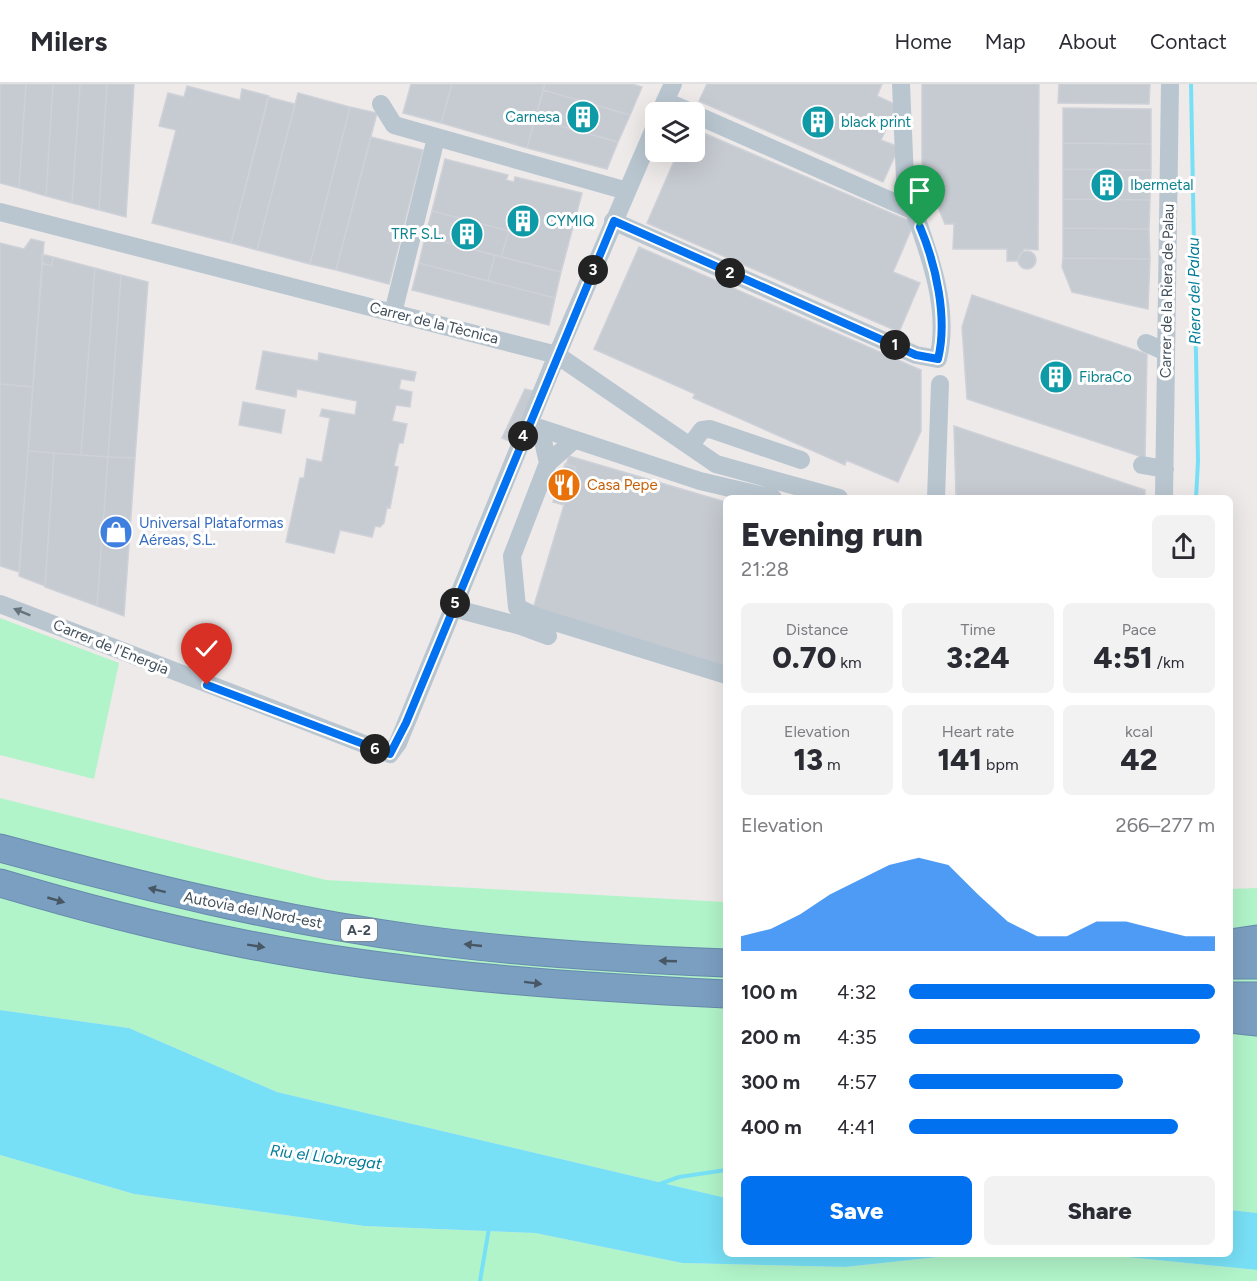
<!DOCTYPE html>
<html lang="en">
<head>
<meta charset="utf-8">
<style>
  :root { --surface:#fff; --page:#f2f2f3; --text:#2b2b33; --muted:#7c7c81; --line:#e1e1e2; --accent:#0271f0 }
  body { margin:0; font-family:Figtree,sans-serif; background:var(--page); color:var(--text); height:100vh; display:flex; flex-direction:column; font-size:22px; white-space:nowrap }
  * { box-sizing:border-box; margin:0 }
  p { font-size:20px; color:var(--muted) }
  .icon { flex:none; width:33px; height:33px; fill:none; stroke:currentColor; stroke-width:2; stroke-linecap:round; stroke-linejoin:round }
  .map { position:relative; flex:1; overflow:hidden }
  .details { position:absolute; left:723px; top:411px; width:510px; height:762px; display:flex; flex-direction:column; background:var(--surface); border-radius:9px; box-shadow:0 6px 24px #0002 }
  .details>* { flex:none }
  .buttons { position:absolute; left:645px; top:18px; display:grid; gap:12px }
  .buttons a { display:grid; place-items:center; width:60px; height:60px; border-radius:9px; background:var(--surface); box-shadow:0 6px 24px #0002; font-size:30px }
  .pin { position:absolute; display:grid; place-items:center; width:51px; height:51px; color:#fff; margin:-62px -26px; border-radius:50% 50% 50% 0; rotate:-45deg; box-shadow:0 0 6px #0007 }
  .pin .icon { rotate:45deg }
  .km { position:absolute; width:30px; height:30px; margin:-15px; border-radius:50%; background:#222; color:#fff; font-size:16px; line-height:30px; text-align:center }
  .round { display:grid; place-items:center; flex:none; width:63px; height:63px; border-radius:9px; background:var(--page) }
  .overview { display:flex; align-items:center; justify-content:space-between; height:102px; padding:0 18px }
  h1 { font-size:33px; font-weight:800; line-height:45px }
  .metrics { display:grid; grid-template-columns:repeat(3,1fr); gap:9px; height:102px; padding:6px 18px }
  .metrics div { display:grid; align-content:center; border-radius:9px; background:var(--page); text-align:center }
  .metrics b { font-size:30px; font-weight:800 }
  .metrics small { font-size:16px; font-weight:400 }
  .metrics p { font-size:16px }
  .chart { height:168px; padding:12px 18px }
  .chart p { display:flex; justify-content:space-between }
  .chart svg { width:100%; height:108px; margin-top:6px; fill:var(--accent); opacity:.7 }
  .action { display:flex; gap:12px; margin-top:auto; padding:12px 18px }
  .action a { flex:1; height:69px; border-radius:9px; background:var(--accent); color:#fff; font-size:24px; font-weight:800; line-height:69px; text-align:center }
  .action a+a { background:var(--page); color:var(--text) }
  ul { padding:0 18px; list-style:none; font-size:20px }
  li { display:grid; grid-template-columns:96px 72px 1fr; align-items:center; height:45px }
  li i { height:15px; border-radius:8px; background:var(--accent) }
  header { display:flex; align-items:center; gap:36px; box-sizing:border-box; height:84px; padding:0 30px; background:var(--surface); border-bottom:2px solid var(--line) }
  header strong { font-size:28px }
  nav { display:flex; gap:33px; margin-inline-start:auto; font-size:21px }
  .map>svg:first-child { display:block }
  .green { fill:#b1f4c9 }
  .water { fill:#78e0f6 }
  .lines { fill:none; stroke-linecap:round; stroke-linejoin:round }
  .stream { stroke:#78e0f6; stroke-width:4 }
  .building { fill:#c6cad1; stroke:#ced1d8; stroke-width:1.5 }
  .highway-casing { stroke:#678aad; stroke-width:29 }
  .minor { stroke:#b9c6d0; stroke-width:18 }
  .highway { stroke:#7b9fc1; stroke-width:27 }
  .oneway { fill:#65737d }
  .oneway2 { fill:#475764 }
  .route-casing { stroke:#fff; stroke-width:12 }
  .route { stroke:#0271f0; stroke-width:8 }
  .labels { text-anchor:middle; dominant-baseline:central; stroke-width:6; stroke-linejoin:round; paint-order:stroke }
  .shield { fill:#fff; stroke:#7a848c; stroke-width:1.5 }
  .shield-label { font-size:14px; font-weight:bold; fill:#414f5a }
  .culture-label { font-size:15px; fill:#0d838f; stroke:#fff; text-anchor:start }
  .street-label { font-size:15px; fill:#414f5a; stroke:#fff }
  .food-label { font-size:15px; fill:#c56008; stroke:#fff; text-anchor:start }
  .shop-label { font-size:15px; fill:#366cbe; stroke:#fff; text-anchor:start }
  .water-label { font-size:16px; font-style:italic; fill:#037c97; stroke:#fff }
</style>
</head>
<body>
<header>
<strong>Milers</strong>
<nav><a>Home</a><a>Map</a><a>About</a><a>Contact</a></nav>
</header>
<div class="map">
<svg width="1257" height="1197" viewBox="0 0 1257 1197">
  <rect width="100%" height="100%" fill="#eeeaea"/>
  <!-- green -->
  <path class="green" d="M0,534L119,579L94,695L0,671Z
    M0,714L326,796L726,818V1114L277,1008L129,944L0,926Z
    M1257,804V1129L1230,1126V805Z
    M0,1071L134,1110L364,1142L535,1149L682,1179L845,1183L957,1171H1107L1257,1186V1197H0Z"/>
  <!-- water -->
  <path class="water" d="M0,926L129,944L277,1008L726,1114V1170H1230V1126L1257,1129V1186L1107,1171H957L845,1183L682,1179L535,1149L364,1142L134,1110L0,1071Z"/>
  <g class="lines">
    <!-- stream -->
    <path class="stream" d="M1191,0L1198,377L1196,414
      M657,1101L679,1093L726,1086
      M480,1197L489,1144"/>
  </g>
  <!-- building -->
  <path class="building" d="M0,0H26L19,104L0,99Z
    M26,0H53L46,112L19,104Z
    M53,0H80L72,119L46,112Z
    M80,0H107L99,126L72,119Z
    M107,0H134L126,133L99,126Z
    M411,0H452L441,39L403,29Z
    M452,0H545L527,64L441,39Z
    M545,0H632L642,3L630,31L543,6Z
    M707,0H882L877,12L897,21L881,56L899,63L883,98L699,17Z
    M922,0H1039L1038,166L1024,165L1017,177H1007V165H953L954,140H945L922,84Z
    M1059,0H1150L1149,20L1058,19Z
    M187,2L240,16L242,5L269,12L231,159L152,139L176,46L159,42L168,9L184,13Z
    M543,6L630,31L618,58L535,35Z
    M298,9L350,23L310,180L257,166Z
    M268,13L295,20L257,166L231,159Z
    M350,23L377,29L336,186L310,180Z
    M1063,24L1151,25V60L1063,59Z
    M535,35L618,58L607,85L527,64Z
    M694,45L914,139L893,188L920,199L899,248L647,139L678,68H694Z
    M371,53L423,66L389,200L336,186Z
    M1063,59L1151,60V86L1063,85Z
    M445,75L508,91L506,96L514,98L515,93L582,109L561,188L501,173L509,147L432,127Z
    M1063,85L1151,86L1150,116L1063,115Z
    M1063,115L1150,116L1149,145L1063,144Z
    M432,127L509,147L501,173L425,153Z
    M1063,144L1149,145L1150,175L1063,174Z
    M425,153L495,171L488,197L419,179Z
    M31,155L44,158L33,303L0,300V159L24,165Z
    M639,163L921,286V347L898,398L846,376L845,381L693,314L695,310L594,265Z
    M1018 176a9 9 0 1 1 18 0a9 9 0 1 1-18 0Z
    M42,170L53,173L52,182L42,179Z
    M495,171L561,188L555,214L488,197Z
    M53,173L95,184L81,371L28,367L42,179L52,182Z
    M1063,174L1150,175L1148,225L1072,208L1062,183Z
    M419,179L555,214L549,241L412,206Z
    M95,184L121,191L108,373L81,371Z
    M121,191L148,198L135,374L108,373Z
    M972,211L1147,270L1145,374L967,315L962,243Z
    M263,267L318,277L319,269L416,288L414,297L401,295L399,305L412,308L410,323L396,321L392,337L407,340L403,359H399L394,382L398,383L390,424L387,423L384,439L380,443L375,442L372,453L340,446L334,469L286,458L300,394H304L307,375L322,378L330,334L320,332L322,325L355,331L357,317L297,305L296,313L256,305Z
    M0,300L33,303L19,488L0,482Z
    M525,305L533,307L512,358L502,354Z
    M243,318L285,326L281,349L239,341Z
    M954,342L1145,406V414H956Z
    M28,367L54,369L45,502L19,492Z
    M54,369L108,373L97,522L45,503Z
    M569,372L726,418V583L533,525L564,421L553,418Z
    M108,373L135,374L124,532L97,522Z
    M565,380L576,383L564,421L553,418Z"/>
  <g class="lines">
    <defs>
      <path id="highway" d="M0,764C138,801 276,836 418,855C520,869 623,875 726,879
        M0,799C74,821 149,841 225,856C388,890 559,902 726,910
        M1230,859L1257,855
        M1230,881H1257
        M1230,912H1257
        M1230,935L1257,938"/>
    </defs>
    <!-- highway casing -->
    <use href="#highway" class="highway-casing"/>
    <!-- minor -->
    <path class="minor" d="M901,0L905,95L914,127
      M665,17L691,28
      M381,20L394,41L627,107
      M660,28L673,0
      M0,128L557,271L716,380L839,414
      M613,137L916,271L938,275C950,226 930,172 914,127L694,30
      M393,229L436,54
      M1146,259L1166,268
      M574,356L548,379L512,472L517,523L535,532L726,591
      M690,362L702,346L710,345L801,376
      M548,379L540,344L700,397L773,414
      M1142,381L1165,385
      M936,414L940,300
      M1164,414L1170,0
      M0,520L390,670L398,659L557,271L656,40
      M453,524L521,542L548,552"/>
    <!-- highway -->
    <use href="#highway" class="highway"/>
  </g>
  <!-- one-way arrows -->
  <defs><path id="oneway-solid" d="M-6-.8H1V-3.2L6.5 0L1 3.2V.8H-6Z" transform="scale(1.5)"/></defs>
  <use class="oneway" href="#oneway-solid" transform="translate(22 528) rotate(-158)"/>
  <g class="oneway2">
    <use href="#oneway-solid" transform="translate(157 806) rotate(-166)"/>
    <use href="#oneway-solid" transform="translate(56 816) rotate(16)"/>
    <use href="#oneway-solid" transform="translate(473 861) rotate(-174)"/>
    <use href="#oneway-solid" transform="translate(256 862) rotate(9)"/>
    <use href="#oneway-solid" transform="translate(668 877) rotate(-178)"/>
    <use href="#oneway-solid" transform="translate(533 899) rotate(7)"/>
  </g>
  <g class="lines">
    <defs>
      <path id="route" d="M207,601L390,670L406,639L614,137L916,271L938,275C948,234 936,181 920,143"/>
    </defs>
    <!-- route casing -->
    <use href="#route" class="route-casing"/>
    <!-- route -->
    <use href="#route" class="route"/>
  </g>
  <!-- icons -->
  <defs>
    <symbol id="building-disc" viewBox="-11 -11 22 22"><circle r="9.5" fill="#0f9aa8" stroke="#fff"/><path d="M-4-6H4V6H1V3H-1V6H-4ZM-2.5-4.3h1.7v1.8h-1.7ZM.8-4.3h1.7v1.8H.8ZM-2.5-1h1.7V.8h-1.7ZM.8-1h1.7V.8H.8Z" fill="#fff"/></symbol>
    <symbol id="restaurant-disc" viewBox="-11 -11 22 22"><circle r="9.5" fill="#e8710a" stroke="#fff"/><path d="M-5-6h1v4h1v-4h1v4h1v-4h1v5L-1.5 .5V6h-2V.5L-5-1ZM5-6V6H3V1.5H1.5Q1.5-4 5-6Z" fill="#fff"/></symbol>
    <symbol id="shop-disc" viewBox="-11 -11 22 22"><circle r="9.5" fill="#3f7fe0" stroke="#fff"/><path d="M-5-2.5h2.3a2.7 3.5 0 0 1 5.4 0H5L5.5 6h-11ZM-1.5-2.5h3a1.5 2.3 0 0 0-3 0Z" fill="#fff"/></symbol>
  </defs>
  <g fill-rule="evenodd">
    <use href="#building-disc" x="564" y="14" width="38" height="38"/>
    <use href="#building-disc" x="799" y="19" width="38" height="38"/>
    <use href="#building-disc" x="1088" y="82" width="38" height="38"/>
    <use href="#building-disc" x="504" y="118" width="38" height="38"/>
    <use href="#building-disc" x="448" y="131" width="38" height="38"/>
    <use href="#building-disc" x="1037" y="274" width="38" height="38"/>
    <use href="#restaurant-disc" x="545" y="382" width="38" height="38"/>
    <use href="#shop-disc" x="97" y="429" width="38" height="38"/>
  </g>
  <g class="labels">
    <!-- shield labels -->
    <rect class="shield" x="341" y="835" width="36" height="22" rx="4.5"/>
    <g class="shield-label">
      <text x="359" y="846">A-2</text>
    </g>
    <!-- culture labels -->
    <g class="culture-label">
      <text x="560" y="33" text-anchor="end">Carnesa</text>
      <text x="841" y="38">black print</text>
      <text x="1130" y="101">Ibermetal</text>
      <text x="546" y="137">CYMIQ</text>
      <text x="444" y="150" text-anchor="end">TRF S.L.</text>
      <text x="1079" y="293">FibraCo</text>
    </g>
    <!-- street labels -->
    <g class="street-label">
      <text transform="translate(1167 207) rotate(-89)">Carrer de la Riera de Palau</text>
      <text transform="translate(434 239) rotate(14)">Carrer de la Tècnica</text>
      <text transform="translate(111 563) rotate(22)">Carrer de l'Energia</text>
      <text transform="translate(253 826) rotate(11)">Autovia del Nord-est</text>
    </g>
    <!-- food labels -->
    <g class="food-label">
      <text x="587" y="401">Casa Pepe</text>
    </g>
    <!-- shop labels -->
    <g class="shop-label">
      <text x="139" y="439">Universal Plataformas<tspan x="139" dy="17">Aéreas, S.L.</tspan></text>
    </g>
    <!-- water labels -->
    <g class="water-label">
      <text transform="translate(1194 207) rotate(-91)">Riera del Palau</text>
      <text transform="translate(326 1073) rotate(7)">Riu el Llobregat</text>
    </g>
  </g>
</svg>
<div class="buttons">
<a><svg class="icon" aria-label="layers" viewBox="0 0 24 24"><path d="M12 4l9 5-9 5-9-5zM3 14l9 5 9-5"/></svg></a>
</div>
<div class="pin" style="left:920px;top:143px;background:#1e9e55"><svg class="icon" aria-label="arrive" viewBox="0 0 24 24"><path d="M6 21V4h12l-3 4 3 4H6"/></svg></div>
<div class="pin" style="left:207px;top:601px;background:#d93025"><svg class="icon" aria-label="check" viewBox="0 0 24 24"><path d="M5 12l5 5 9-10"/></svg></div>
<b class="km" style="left:895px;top:261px">1</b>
<b class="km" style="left:730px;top:189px">2</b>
<b class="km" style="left:593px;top:186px">3</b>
<b class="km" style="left:523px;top:352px">4</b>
<b class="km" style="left:455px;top:519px">5</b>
<b class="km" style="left:375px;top:665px">6</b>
<section class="details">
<div class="overview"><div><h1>Evening run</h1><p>21:28</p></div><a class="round"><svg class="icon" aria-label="share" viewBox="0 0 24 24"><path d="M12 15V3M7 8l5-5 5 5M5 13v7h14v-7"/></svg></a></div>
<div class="metrics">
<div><p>Distance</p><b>0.70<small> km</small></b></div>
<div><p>Time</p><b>3:24</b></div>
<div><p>Pace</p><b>4:51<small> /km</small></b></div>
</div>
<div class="metrics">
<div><p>Elevation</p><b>13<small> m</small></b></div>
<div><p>Heart rate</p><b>141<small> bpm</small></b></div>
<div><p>kcal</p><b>42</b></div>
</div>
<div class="chart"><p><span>Elevation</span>266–277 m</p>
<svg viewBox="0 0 160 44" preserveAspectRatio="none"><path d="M0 44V38L10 35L20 29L30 21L40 15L50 9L60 6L70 9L80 21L90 32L100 38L110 38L120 32L130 32L140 35L150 38L160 38V44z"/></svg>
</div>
<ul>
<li><b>100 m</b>4:32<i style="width:100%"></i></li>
<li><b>200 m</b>4:35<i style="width:95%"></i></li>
<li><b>300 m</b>4:57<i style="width:70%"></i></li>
<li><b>400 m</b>4:41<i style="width:88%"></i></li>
</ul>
<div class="action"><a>Save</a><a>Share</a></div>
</section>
</div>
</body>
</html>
